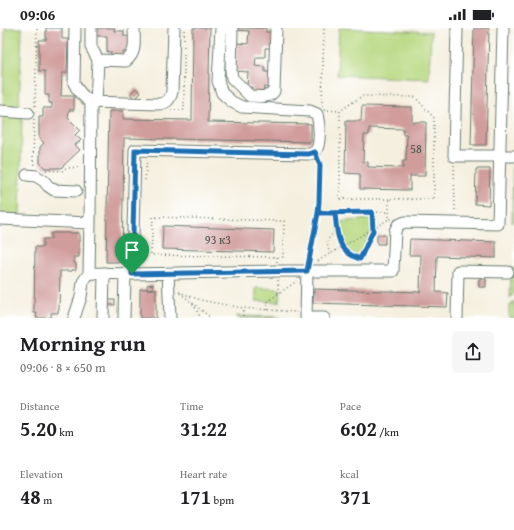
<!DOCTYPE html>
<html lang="en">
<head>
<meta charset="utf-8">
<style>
  :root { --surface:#fff; --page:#f6f6f6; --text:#202124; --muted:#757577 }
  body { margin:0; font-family:"Gentium Book Plus",serif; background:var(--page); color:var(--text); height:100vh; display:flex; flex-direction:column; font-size:15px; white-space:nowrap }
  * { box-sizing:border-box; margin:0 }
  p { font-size:13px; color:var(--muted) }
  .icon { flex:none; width:22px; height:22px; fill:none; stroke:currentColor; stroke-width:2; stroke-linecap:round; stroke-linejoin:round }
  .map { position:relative; height:290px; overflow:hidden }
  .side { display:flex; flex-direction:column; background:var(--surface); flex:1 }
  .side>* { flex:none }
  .pin { position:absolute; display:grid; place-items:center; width:34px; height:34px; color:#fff; margin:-41px -17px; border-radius:50% 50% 50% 0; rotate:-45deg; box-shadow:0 0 4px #0007 }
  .pin .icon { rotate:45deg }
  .round { display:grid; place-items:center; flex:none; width:42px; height:42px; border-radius:6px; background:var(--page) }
  .overview { display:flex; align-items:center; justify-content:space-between; height:68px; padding:0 20px }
  h1 { font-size:22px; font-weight:600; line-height:30px }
  .figures { display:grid; grid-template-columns:repeat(3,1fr); gap:6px; height:68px; padding:4px 20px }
  .figures div { display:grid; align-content:center }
  .figures b { font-size:20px; font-weight:600 }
  .figures small { font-size:11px; font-weight:400 }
  .figures p { font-size:11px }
  .status { display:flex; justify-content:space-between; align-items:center; height:28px; padding:0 20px; background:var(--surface); direction:ltr }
  .status svg { height:11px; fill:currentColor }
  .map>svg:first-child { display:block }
  .green { fill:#b6d77e; stroke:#6a8a59 }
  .building { fill:#d09d9c; fill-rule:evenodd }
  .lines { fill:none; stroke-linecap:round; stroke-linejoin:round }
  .minor-casing { stroke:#6a7b70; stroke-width:13 }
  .path { stroke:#6a7b70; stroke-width:1.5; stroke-dasharray:1 3; stroke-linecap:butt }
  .minor { stroke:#fff; stroke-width:11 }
  .route-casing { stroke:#fff; stroke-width:8 }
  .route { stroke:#1f6fb2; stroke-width:5 }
  .labels { text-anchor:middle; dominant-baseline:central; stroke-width:3; stroke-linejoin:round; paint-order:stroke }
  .number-label { font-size:12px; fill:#4b554e }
</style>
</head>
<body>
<div class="status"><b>09:06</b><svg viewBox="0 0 49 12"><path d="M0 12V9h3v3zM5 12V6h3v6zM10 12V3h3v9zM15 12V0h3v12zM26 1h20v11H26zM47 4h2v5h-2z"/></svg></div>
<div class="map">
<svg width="514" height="290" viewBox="0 0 514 290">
  <rect width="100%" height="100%" fill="#fff"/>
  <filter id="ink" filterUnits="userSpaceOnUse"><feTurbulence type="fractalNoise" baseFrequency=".025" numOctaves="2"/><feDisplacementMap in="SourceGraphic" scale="8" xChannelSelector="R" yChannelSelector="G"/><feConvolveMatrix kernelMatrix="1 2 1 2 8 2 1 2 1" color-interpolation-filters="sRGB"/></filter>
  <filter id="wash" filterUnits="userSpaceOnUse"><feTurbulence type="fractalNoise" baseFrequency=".012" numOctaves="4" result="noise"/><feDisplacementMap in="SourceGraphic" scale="16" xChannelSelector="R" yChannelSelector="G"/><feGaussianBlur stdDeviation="0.9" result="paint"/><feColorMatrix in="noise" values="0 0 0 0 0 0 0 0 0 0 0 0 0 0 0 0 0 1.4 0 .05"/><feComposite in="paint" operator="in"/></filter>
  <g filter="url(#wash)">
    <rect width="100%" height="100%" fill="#f4efde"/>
    <!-- green -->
    <path class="green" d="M5,0H22L19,81L3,80Z
      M339,0L431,4L429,51L337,47Z
      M3,88L22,89L20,187H5L0,184Z
      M513,132H514V194H512Z
      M371,191V203L360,229C341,224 340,210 338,194Z
      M511,240H514V265L510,270Z
      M256,260L280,261L279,274L256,273Z
      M514,273V290H509V279Z
      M237,288L279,289V290H237Z"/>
    <g id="blocks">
      <!-- building -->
      <path class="building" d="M46,0H62V11H68L67,45H62L61,68H74V82H69L68,90L80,102L75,107L81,112L75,117L80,122L61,140H45L40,135V119L44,115L39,110V89H43V80H52V75H49V67H45V43H39V12H46Z
        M95,0H115L114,3H124V8L131,9V24H123L122,31H111V24H107V8H95Z
        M193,0H210L208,94L311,96V114L124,110L122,234H106L109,83H123V91L192,92Z
        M237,0H266V4H273V20H265V29H256L255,38L265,39V44H272L271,60L264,59L263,67L252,66V59H247L248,44L235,43L237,15L248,16L249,3L237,2Z
        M474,0H489L486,117H471Z
        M136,60L141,65L135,71L130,66Z
        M362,78L412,79V94H426L425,148H410V162L360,161V146L345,145L346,93H361ZM369,100L403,101V107H407L406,133H403V140L368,139V134H363L364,107H369Z
        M476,141H490L489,177L475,176Z
        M163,198L274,202L273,224L162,221Z
        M51,205H79V229H74V235L76,236V242H72V243H60L59,282H58V285H51V290H36L37,285H34L35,219H43V211H51Z
        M377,207H385V216H377Z
        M410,211L496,214V230L437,228L436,264L448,265L447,279L313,275L314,261L420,264L421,227H409Z
        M479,251H486V259H479Z
        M153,256V261H147V257Z
        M140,261H156V290H140Z
        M107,272H115V277H107Z"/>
    </g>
  </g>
  <g filter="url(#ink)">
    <use href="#blocks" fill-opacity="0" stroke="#6a7b70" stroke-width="1"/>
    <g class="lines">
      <defs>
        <path id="minor" d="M75,0L74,55C78,64 83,69 91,74L159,76C167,75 170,72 172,64L174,0
          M91,0V19L98,32L96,75
          M232,0L231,44L232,50L250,68C258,68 269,71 274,63L276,0
          M457,0L454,128H514
          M98,32L126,33C137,24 134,14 134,0
          M0,83L28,85
          M27,147L36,148L44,153L48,158L54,162L76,163
          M0,191L90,195
          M307,243L306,290H324
          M89,245L132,246L277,243H393L395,203L398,197L405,194L498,196L503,0
          M168,245L170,290
          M132,246L135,122L308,126C310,126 313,125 314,124C322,119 319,94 317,86L310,83L242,79L232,74L222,65L218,53L221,0
          M74,290L81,269L83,254L89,245L90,195L91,74
          M103,290L104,245
          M124,290L125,245
          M457,290L458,243L508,244"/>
      </defs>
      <!-- minor casing -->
      <use href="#minor" class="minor-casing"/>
      <!-- path -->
      <path class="path" d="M35,78L37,0
        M322,78L324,0
        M171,82H184V0
        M324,82L340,83
        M34,92L33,135L36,139
        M454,137L455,185
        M46,142L62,143L66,140L81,139
        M145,152L147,132
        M389,171H340V83L362,68L415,69L434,90V171H389V191H392
        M317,185L389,184
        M335,185C337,206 336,224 360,231
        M330,226C325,212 327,211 337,202
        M318,233L389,191
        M277,234V229L151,227L153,189L284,193L283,229H277
        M309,234L319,174L320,137L319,133
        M359,234L373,203L372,184
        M278,252V266
        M179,264L200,272L243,280L297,284
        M180,265L211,290
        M193,276L201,290
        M268,282V273L297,253
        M243,288V280"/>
      <!-- minor -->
      <use href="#minor" class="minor"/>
    </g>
  </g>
  <g class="lines" filter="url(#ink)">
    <defs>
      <path id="route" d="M132,246L307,243L318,185H335C337,206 337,224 360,231L373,203L372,184L318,185L319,174L320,137L315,124L308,126L135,122L132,246"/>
    </defs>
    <!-- route casing -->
    <use href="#route" class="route-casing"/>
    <!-- route -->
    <use href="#route" class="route"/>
  </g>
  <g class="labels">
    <!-- number labels -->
    <g class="number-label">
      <text x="416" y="120">58</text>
      <text x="218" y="211">93 к3</text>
    </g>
  </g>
</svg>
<div class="pin" style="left:132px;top:246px;background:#1e9e55"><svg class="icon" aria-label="arrive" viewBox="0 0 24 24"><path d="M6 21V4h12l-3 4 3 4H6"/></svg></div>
</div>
<section class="side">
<div class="overview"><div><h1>Morning run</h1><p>09:06 · 8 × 650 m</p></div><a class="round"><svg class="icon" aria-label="share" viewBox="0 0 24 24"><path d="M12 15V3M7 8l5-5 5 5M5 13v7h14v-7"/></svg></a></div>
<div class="figures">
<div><p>Distance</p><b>5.20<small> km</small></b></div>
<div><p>Time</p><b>31:22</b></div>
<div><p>Pace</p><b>6:02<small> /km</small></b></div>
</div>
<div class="figures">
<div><p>Elevation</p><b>48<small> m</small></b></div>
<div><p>Heart rate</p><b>171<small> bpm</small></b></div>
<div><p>kcal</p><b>371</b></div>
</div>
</section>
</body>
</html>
